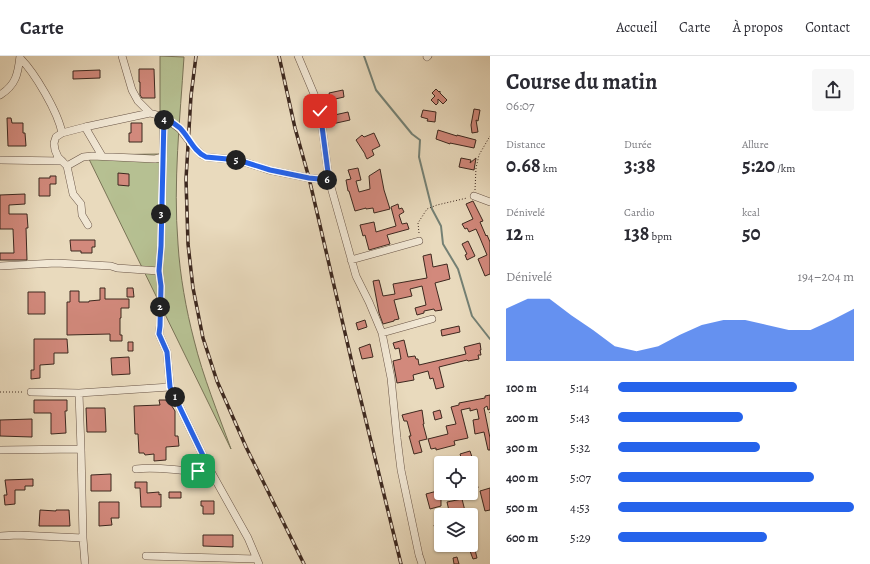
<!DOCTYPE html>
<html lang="fr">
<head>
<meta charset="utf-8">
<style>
  :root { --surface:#fff; --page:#f7f7f7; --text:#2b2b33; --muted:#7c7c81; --line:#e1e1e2; --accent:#2563eb }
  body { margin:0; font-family:Alegreya,serif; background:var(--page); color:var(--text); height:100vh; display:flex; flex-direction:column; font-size:15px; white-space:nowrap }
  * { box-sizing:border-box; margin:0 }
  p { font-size:13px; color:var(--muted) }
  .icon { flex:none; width:22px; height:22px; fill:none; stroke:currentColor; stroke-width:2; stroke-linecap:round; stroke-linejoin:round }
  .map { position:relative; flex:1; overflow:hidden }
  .side { display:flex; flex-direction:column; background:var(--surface); width:380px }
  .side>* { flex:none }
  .controls { position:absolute; left:434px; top:400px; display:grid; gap:8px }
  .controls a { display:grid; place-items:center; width:44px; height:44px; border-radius:4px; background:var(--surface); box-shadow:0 1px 3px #0004; font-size:20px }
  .pin { position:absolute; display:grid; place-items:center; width:34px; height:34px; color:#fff; margin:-17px; border-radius:8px; box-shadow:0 2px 6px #0006 }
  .km { position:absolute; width:20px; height:20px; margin:-10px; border-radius:50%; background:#222; color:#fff; font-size:11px; line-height:20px; text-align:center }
  .round { display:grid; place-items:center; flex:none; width:42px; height:42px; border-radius:4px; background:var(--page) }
  .head { display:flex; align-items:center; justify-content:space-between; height:68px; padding:0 16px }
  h1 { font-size:22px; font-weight:600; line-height:30px }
  .figures { display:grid; grid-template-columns:repeat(3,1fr); gap:6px; height:68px; padding:4px 16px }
  .figures div { display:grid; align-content:center }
  .figures b { font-size:20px; font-weight:600 }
  .figures small { font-size:11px; font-weight:400 }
  .figures p { font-size:11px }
  .chart { height:112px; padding:8px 16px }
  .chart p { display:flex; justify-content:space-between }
  .chart svg { width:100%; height:72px; margin-top:4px; fill:var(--accent); opacity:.7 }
  ul { padding:0 16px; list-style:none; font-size:13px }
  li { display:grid; grid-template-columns:64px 48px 1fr; align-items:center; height:30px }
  li i { height:10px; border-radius:5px; background:var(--accent) }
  header { display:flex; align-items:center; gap:24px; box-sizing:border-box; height:56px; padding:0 20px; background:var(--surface); border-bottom:1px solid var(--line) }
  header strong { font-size:19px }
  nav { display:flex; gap:22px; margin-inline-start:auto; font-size:14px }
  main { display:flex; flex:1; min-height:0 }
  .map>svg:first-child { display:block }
  .green { fill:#b6c092; stroke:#7a7458 }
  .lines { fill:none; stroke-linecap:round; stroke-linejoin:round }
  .stream { stroke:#748074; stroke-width:2 }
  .building { fill:#d2897c; stroke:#3d281f }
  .street-casing { stroke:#685446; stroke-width:8 }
  .path { stroke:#3d281f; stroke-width:1; stroke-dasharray:1 2; stroke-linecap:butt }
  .street { stroke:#f1e7d4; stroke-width:7 }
  .rail-casing { stroke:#3d281f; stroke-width:3.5 }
  .rail { stroke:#f1e7d4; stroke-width:2; stroke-dasharray:6; stroke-linecap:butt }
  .route-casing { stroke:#fff; stroke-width:8 }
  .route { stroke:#2563eb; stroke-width:5 }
</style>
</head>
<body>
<header>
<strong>Carte</strong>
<nav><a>Accueil</a><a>Carte</a><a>À propos</a><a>Contact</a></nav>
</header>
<main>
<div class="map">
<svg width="490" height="508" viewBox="0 0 490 508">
  <rect width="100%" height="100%" fill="#e9dabd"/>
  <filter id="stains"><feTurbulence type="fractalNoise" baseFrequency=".005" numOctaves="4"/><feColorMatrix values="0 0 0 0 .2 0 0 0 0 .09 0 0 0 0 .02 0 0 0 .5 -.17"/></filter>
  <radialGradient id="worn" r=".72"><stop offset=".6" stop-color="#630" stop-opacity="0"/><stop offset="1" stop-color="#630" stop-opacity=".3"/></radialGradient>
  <!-- green -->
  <path class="green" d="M160,0L184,1C180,63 173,126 178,188C180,220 186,253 194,284C203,321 218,357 231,393L87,99L160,98Z"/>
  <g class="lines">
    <!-- stream -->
    <path class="stream" d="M364,0L376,34L412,78L420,84L419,101L432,153L441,170L443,188L458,213L472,260L490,283"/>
  </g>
  <!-- building -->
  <path class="building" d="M139,13H154L155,42H142L140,39V26H139Z
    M100,14V22L73,23V15Z
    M436,33L439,36L440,35V37L447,44L443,48L438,43V47L436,49L431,44L435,40L432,37Z
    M343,34L344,41L331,44L329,37Z
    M474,53L480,54L478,65L476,64L478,76L472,77L471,69Z
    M423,54L436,56L435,66L427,65L428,63L421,61Z
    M348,56L350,64L332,68L330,60Z
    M7,62H11L12,67H23V77H25L26,90H8Z
    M131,67H142V86H129V77H131Z
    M438,74L457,80V79L476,84L474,92L450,87V88L436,83Z
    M374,77L380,90L372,94L374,99L367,103L365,99V98L356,84L362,79L364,81Z
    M461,102L471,104L470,107L476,102L474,114L459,111Z
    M358,112L361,124L356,125L359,136L370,133L369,120L380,113L384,134L390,153L374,157L373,152L366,153V152L355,155L349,135H348L346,124L351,123L348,114Z
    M118,117L129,118V130L118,129Z
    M50,120H56V128H50V140H39V122H50Z
    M25,138V148L9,149V158H27L28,172H26L27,204H0V197H14L13,173H0V139Z
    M473,145L483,165L480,166L486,180L487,179L490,186V218L485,220L478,203L487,199L480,182L476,173L469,176L467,172L465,173L462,168L473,163L466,148Z
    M398,148L399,153L402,152L404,156L399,159L402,168L407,167L409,173L387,179L390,188L369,194L365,179L363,180L360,169L374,166L376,176L396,170L391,151Z
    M70,184H95V191H92V197H81V195H71Z
    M468,185L475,200L467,204L465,199L467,198L462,188Z
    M431,198L433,211L447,208L450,223L435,227L442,254L435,255L434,253L424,255V257L417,259L415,252L426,249L422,230L410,233L412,240L394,244L399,263L394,264V265L383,268L379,257L373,225L379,224L383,240L395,238L393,228L427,222L423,200Z
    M100,232H105V243H129V252H121V262H120V279H122V285H110V278L67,279V246H70V235H79V246H89V245L100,244Z
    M127,232H133L134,241H127Z
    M28,236H45V258H28Z
    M365,264L367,271L358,274L356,267Z
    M459,270L460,276L442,280L441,274Z
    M34,283H67L68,297H54V308L40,309V322L31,323V314H34Z
    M404,284L408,301L415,300L416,303H418L419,309L466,298L464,291L480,287L481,294H480L481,299H478L479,303L468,305L467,304L439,311L444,331L436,333L433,322L430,323L428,315L413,319L414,324L397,327L393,305L401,303L399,292L395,293L393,287Z
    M128,286H133V295H128Z
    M370,288L373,301L362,303L359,292Z
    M129,301L130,318L112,319L111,302Z
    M490,339V353L488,354L487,350L484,352L490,382V394H488L484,376L475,378L473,364L479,363L477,353L470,355V352L461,354L468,382L454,385L455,389L436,394V392L431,393L428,383L448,378L446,370L456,368L451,351L459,349V347L485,342V340Z
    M34,344H67V355H65L66,377L51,378V357H34Z
    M159,344H168L175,355V380H178L179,390L166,391V404L154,405V398L145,399L144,397H139L138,378H135L134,350L160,349Z
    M86,352H105L106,376H87Z
    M422,354L424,368H423L427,383L419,385L422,396L414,398L409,380H411L407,365H404L402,359Z
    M440,354L442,362L435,364L433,356Z
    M32,363V381L0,380V364Z
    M470,395L472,401L462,404L460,398Z
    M111,418V435H91V419Z
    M476,422L478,432L471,434V424Z
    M33,423V430H25V434H15V448L5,449L4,439H7L5,424Z
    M135,426H147V437L159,436V439L161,438V451H141L140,432H135Z
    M490,432V454L485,455L480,435Z
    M441,434V450L430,453L426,438Z
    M169,436H181V442H169Z
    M462,443L466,459H450L447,446Z
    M201,445H214V458H203V450H201Z
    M99,446H119V462H111L112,469L99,470Z
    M40,454L56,455V454H69L70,470H39Z
    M471,454H473L477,470L471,471Z
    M441,467V487H439L434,469Z
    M203,479H233V491L203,490Z
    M475,494L477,502L473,503L470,495Z
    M457,501L459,508H454L453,502Z"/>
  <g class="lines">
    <defs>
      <path id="street" d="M122,0L132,34L138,45L150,57
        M298,0L314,38L320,55L329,124L356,220L369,246L382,277L391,322L397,382L401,414L419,499L422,508
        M427,1L428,0
        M20,2C35,17 58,56 62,77
        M0,39C16,29 18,18 20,0
        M85,71L102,100
        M0,104L62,105
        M67,110L83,101L92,100L155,103L163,101
        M474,140L490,146
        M88,169L82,159L81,148L73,138L67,110L58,101L55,94L54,87L56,81L62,77L85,71L150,57L164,61L180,73L193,90L202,99L206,101L238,104L269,114L309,122L329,124
        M351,204L419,185
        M0,210L56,207L111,210L117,212L159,215L161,230L160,270L159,278L167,296L170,331L210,414L248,482L259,508
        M159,215L161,190L164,61
        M382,277L432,263
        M31,336L79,337L170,331
        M79,337L81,393L83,482L85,508
        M0,394L81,393
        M136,413C157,410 177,415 198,415C202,415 206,414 210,414
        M0,480L18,479L83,482
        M146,500L256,503"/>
    </defs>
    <!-- street casing -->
    <use href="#street" class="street-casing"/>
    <!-- path -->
    <path class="path" d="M475,134L476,112L479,99L490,80
      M419,177L418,167L427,153L437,149L467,142
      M0,336H24
      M489,356L490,357"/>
    <!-- street -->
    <use href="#street" class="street"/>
    <defs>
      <path id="rail" d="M196,0L191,40L186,123L188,188L193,232L203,282L217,325L246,391L304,508
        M279,0L295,72L309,122L356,324L401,508"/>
    </defs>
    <!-- rail casing -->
    <use href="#rail" class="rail-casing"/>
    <!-- rail -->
    <use href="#rail" class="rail"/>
  </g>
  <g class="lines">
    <defs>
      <path id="route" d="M198,415L210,414L170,331L167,296L159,278L160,270L161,230L159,215L161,190L164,61C169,64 175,68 180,72C189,81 194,96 206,101L238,104L270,114L309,122L329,124L320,55"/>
    </defs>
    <!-- route casing -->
    <use href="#route" class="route-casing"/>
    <!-- route -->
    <use href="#route" class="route"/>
  </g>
  <rect width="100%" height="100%" filter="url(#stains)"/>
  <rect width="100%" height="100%" fill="url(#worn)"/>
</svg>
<div class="controls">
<a><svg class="icon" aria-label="locate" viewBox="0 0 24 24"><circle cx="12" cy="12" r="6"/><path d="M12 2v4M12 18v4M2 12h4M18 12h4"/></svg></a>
<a><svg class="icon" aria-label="layers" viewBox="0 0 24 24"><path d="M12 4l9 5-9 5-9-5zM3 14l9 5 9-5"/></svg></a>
</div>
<div class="pin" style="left:198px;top:415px;background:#1e9e55"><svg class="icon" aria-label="arrive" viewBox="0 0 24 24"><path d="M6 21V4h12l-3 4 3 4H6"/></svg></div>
<div class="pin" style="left:320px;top:55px;background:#d93025"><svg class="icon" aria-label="check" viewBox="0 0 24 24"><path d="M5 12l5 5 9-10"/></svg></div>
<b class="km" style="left:175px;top:341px">1</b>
<b class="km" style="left:160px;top:251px">2</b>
<b class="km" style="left:161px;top:158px">3</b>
<b class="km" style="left:164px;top:64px">4</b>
<b class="km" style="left:236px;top:104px">5</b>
<b class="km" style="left:327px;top:124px">6</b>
</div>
<section class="side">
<div class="head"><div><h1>Course du matin</h1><p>06:07</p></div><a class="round"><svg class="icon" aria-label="share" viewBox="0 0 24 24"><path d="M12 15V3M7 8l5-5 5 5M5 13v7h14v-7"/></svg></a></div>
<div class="figures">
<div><p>Distance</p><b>0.68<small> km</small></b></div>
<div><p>Durée</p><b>3:38</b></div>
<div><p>Allure</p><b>5:20<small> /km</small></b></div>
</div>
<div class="figures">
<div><p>Dénivelé</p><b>12<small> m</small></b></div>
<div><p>Cardio</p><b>138<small> bpm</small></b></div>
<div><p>kcal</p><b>50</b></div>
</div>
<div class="chart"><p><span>Dénivelé</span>194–204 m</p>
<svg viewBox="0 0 160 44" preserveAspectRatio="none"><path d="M0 44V12L10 6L20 6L30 16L40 25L50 35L60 38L70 35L80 28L90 22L100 19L110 19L120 22L130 25L140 25L150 19L160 12V44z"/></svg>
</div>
<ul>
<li><b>100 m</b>5:14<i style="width:76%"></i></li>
<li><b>200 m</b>5:43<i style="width:53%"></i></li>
<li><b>300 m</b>5:32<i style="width:60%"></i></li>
<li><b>400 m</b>5:07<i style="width:83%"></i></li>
<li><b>500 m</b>4:53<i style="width:100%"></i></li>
<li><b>600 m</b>5:29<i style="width:63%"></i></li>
</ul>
</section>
</main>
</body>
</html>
